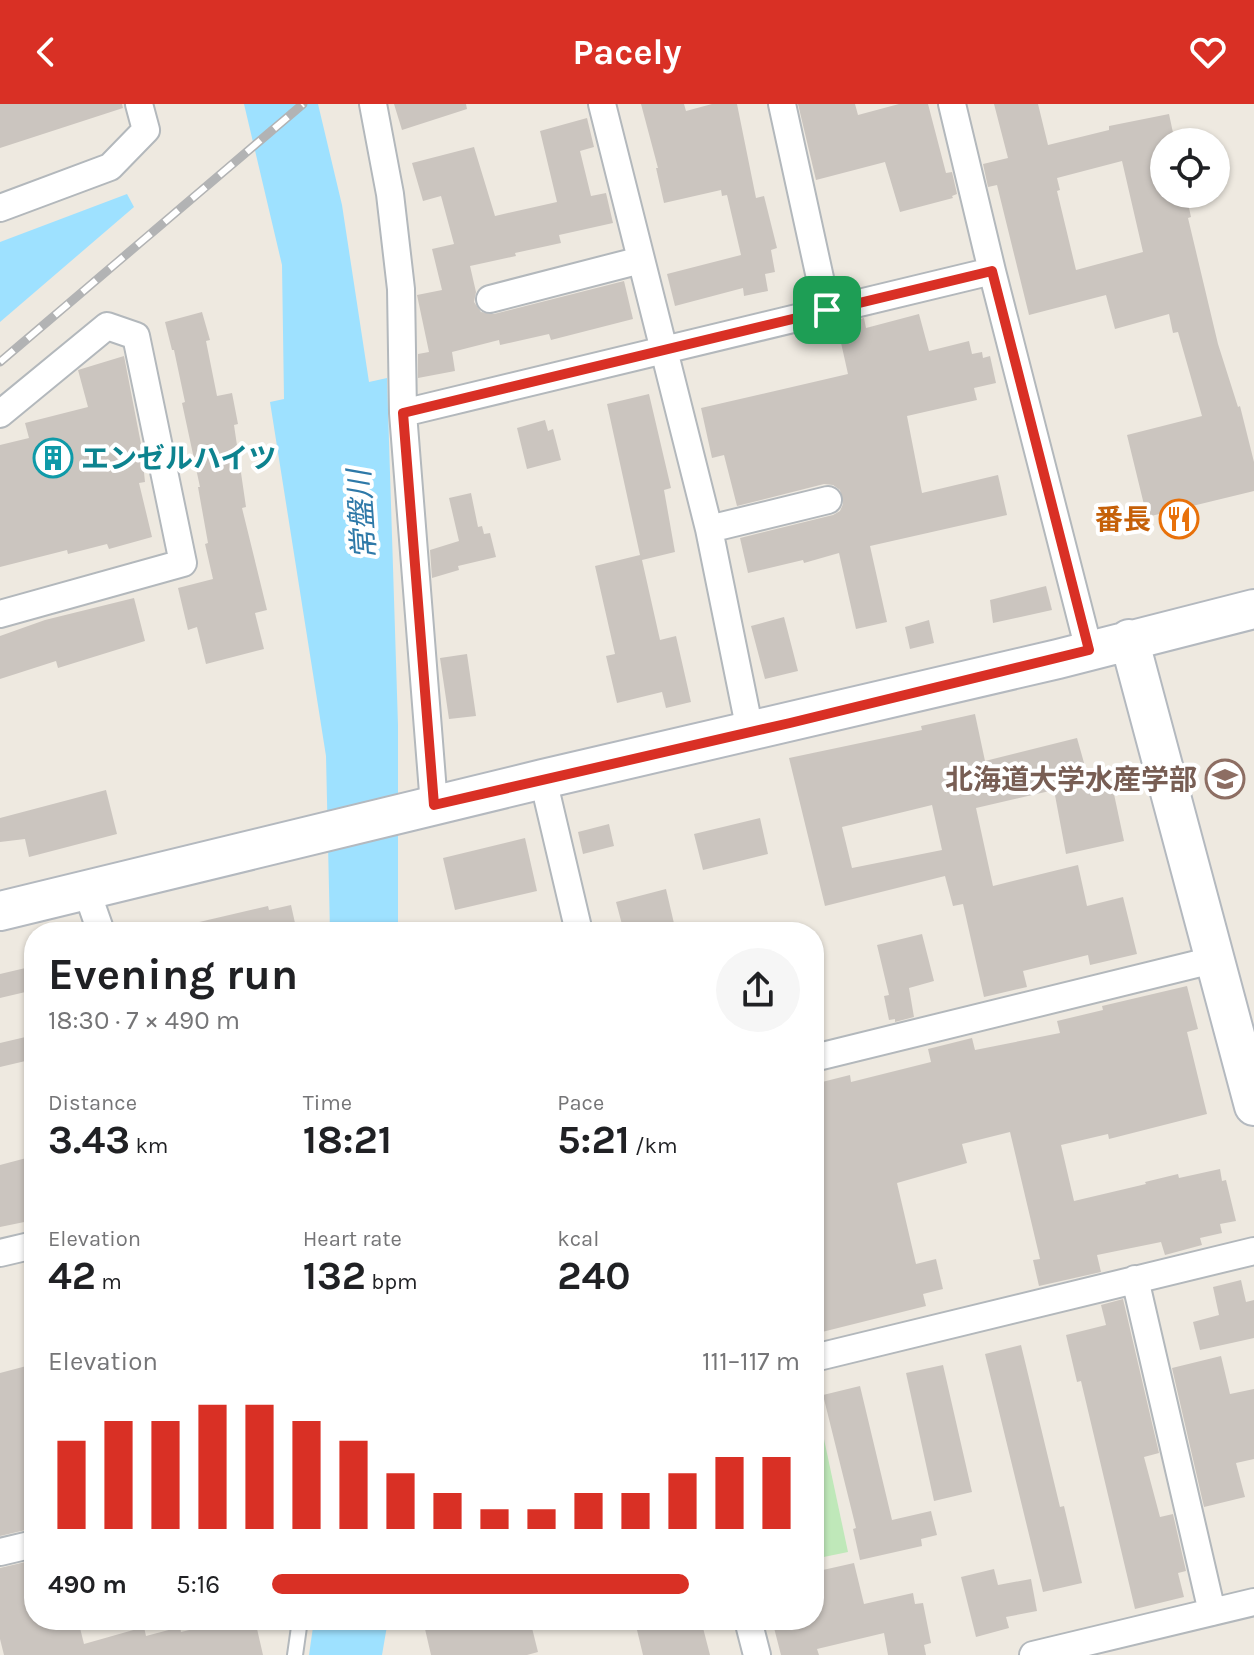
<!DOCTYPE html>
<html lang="en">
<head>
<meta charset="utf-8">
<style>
  :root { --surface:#fff; --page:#f6f6f6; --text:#202124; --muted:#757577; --accent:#d93025 }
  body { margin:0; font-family:Karla,"Noto Sans JP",sans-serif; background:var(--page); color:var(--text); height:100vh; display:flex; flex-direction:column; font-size:30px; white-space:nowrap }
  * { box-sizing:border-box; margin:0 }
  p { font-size:26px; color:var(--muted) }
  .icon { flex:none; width:44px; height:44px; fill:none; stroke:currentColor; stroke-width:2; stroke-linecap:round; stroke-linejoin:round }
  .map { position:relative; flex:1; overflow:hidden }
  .side { position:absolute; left:24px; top:818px; width:800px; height:708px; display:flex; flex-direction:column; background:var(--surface); border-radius:32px; box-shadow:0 2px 6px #0004 }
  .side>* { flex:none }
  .controls { position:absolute; left:1150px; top:24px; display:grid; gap:16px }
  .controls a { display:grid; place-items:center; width:80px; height:80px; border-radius:50%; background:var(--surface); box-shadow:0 2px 6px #0004; font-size:40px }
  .pin { position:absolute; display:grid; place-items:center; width:68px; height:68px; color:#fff; margin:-34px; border-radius:16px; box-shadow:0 4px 12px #0006 }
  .round { display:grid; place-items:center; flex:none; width:84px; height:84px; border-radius:42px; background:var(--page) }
  .summary { display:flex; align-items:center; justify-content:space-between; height:136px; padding:0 24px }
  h1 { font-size:44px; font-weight:700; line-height:60px }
  .figures { display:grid; grid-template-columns:repeat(3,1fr); gap:12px; height:136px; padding:8px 24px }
  .figures div { display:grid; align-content:center }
  .figures b { font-size:40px; font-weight:700 }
  .figures small { font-size:22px; font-weight:400 }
  .figures p { font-size:22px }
  .chart { height:224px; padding:16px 24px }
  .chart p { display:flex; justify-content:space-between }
  .chart svg { width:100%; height:144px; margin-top:8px; stroke:var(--accent); stroke-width:6 }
  ul { padding:0 24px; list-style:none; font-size:26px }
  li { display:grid; grid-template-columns:128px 96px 1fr; align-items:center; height:60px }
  li i { height:20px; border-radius:10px; background:var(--accent) }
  header { display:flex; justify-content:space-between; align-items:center; height:104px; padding:0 24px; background:var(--accent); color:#fff; font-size:36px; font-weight:700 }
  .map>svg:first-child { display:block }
  .green { fill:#bfe8b9 }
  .water { fill:#9ee1ff }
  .building { fill:#cbc5bf; fill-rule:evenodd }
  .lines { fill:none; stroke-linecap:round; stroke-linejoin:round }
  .lane-casing { stroke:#b3b8bc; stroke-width:18 }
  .street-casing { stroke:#b3b8bc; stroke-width:30 }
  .secondary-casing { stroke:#b4b9bf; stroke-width:42 }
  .lane { stroke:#fff; stroke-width:14 }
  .street { stroke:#fff; stroke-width:26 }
  .secondary { stroke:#fff; stroke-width:38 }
  .rail-casing { stroke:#b2b3b4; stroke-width:9 }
  .rail { stroke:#fff; stroke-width:6; stroke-dasharray:18; stroke-linecap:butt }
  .route-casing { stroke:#fff; stroke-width:16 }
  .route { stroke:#d93025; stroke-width:10 }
  .labels { text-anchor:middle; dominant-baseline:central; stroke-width:8; stroke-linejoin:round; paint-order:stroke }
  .culture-label { font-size:28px; font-weight:bold; fill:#0d838f; stroke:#fff; text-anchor:start }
  .food-label { font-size:28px; font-weight:bold; fill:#c56008; stroke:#fff; text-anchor:end }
  .education-label { font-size:28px; font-weight:bold; fill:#785e54; stroke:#fff; text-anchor:end }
  .water-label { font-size:30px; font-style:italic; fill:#2e79a8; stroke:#fff }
</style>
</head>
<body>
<header><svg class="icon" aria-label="back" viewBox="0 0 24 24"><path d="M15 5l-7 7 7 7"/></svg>Pacely<svg class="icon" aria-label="heart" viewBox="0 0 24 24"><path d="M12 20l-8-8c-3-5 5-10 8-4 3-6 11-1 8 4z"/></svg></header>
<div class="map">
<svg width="1254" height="1551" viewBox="0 0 1254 1551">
  <rect width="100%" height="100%" fill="#eee9e0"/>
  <!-- green -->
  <path class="green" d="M814,1288L848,1448L814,1455Z"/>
  <!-- water -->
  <path class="water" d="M244,0H318L342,101L369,278L387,274L398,621V828H330L326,652L270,298L284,295L282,161Z
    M127,90L134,103L0,218V138Z
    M314,1516H388L382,1551H309Z"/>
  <!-- building -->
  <path class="building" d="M0,0H122L123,4L0,44Z
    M394,0H466L467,5L402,26Z
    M641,0H684L686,7L712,0H737L756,94L764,92L777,144L771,146L775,168L765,170L768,187L744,192L743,184L675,202L667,170L741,151L727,91L722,92L721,86L664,99L656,64H658Z
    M798,0H855L858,11L899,0H928L946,69L952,68L957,90L952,92L953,94L900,108L885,58L816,76Z
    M994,0H1038L1048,41L1109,26V22L1169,10L1175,38H1164V90H1186L1191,113L1188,114L1218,240L1238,303L1240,302L1254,358V387L1147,413L1127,331L1202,312L1178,228L1173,229L1169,210L1115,225L1106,191L1029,211L997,81L988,83L983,60L1008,54ZM1122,57L1143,148L1076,166L1057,87L1060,86L1057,74Z
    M587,14L594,43L580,47L591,92L606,89L613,119L559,131L561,139L515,149L516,152L470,162L476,188L474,198L481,208L494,210L624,177L633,215L551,236L549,230L500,241L499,236L452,248L455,267L418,274V250L429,248L417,191L442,186L432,145L454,140L441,92L423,97L412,59L474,43L495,112L557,98L540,27Z
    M202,208L210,236L206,237L217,292L232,289L238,320L234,321L246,403L242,404L267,506L255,509L264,545L206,560L197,523L188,526L178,484L213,475L205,440L208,439L198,383H200L182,299L185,298L174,246H172L165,218Z
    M919,210L929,247L969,237L972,250L982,248L983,254L990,252L996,279L974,284L977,296L907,312L922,389L998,371L1007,411L870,442L887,518L856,525L839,449L804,459L803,456L748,469L740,434L833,411L840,407L843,400L840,386L833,381L824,380L737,402L724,351L712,354L701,304L848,270L837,221L864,214L866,224Z
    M124,252L141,340L145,378L139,379L152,433L109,445L107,440L68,450L67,446L0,463V341L29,334L25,319L88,303L78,266Z
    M649,290L671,384L664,386L675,448L642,456L660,536L676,532L691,598L666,604L662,588L617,599L606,552L615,550L595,462L640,451L607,300Z
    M545,316L548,327L553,325L561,356L527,365L517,324Z
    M471,389L478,423L482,422L484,430L490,429L496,453L458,462L459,466L432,474L430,446L459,437L449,394Z
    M1046,482L1052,506L993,519L990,496Z
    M134,494L145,537L58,564L56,557L0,575V532L45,516Z
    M784,513L798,567L765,575L751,522Z
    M929,516L934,539L910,545L905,523Z
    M467,550L476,612L449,615L440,554Z
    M975,610L985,657L1077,634L1090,680L1111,676L1124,737L1066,750L1054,686L976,704L993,782L1078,761L1087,802L1123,793L1137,850L1090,861L1088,851L1023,867L1027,883L984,893L963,800L953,802L945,772L825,802L789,654L922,626L921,622ZM932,701L942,746L852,764L842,723Z
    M106,686L117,730L29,753L25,735L0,738V714Z
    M760,714L768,750L703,766L694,730Z
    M609,720L614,742L583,750L578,728Z
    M525,734L537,787L455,806L443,754Z
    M666,785L676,828H624L616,798Z
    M291,801L297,828H196L195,819L268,802L269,806Z
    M922,830L934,877L909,884L914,913L895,918V915L889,916L884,892L889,891L877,841Z
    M34,862V886L0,894V870Z
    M1187,882L1198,925L1187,928L1207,1010L1109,1035L1108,1030L1061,1041L1074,1097L1146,1080L1145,1078L1178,1070L1179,1074L1220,1065L1222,1077L1226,1076L1236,1117L1220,1120L1222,1129L1200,1134L1202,1141L1165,1151L1161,1138L1097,1151L1101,1168L1039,1182L1033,1156L1040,1155L1010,1028L962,1040L967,1059L897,1079L916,1160L936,1155L943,1185L923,1190L926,1202L814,1230V980L850,971L851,978L931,958L928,945L972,934L975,946L1060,929L1057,917L1103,906L1102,902Z
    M34,931V955L0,963V939Z
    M34,1052V1116L0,1123V1061Z
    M1241,1176L1246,1198L1254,1196V1234L1200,1246L1193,1218L1219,1211L1213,1183Z
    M1123,1195L1159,1349L1144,1353L1160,1413L1173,1410L1186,1467L1178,1469L1184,1493L1135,1505L1081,1277L1077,1278L1066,1231L1106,1221L1101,1201Z
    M1021,1241L1060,1403L1064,1402L1082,1479L1043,1488L985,1250Z
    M1221,1252L1230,1290L1254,1285V1355L1236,1359L1245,1393L1204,1403L1172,1264Z
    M34,1260V1424L0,1432V1269Z
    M943,1261L972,1388L934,1397L906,1269Z
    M860,1282L892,1416L931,1407L937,1431L921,1435L922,1442L860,1456L853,1425L856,1424L823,1291Z
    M34,1456V1516H78L84,1540L144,1523L146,1532L180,1523L181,1528L230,1516H255L263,1551H4L0,1535V1464Z
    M854,1459L864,1500L913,1489L915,1500L923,1499L931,1539L924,1541L926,1551H888L884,1529L817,1545L819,1551H781L772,1516H814V1468Z
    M994,1465L998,1481L1031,1475L1037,1507L1006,1513L1009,1524L976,1533L961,1473Z
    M463,1516H467L468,1521L488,1516H530L538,1548L527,1551H431L425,1525Z
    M676,1516H701L710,1551H643L637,1526Z"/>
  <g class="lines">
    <defs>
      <path id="lane" d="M295,1551L300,1516"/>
      <path id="street" d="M373,0L390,90L401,185L403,309L434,701
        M602,0L709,425L750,627
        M782,0L827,206
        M952,0L992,167L1089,546
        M0,104L110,63L146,26L139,0
        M490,195L641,156
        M403,309L992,167
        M0,310L107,222L136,232L183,459L0,510
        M709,425L828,396
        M543,675L579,828
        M86,785L101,828
        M814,954L1213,856
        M0,1149L34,1141
        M1135,1175L1212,1508
        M814,1254L1254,1147
        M0,1448L34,1440
        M748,1516L757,1551
        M1033,1551L1254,1498"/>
      <path id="secondary" d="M1129,535L1254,1002
        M0,807L543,675L1058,555L1254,505"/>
    </defs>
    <!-- lane casing -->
    <use href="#lane" class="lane-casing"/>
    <!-- street casing -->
    <use href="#street" class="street-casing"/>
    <!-- secondary casing -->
    <use href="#secondary" class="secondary-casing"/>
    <!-- lane -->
    <use href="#lane" class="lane"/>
    <!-- street -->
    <use href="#street" class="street"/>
    <!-- secondary -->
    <use href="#secondary" class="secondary"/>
    <defs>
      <path id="rail" d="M0,258L303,0"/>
    </defs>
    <!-- rail casing -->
    <use href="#rail" class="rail-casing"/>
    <!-- rail -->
    <use href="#rail" class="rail"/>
  </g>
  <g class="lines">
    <defs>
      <path id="route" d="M992,167L1089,546L790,619L434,701L403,309Z"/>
    </defs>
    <!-- route casing -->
    <use href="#route" class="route-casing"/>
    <!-- route -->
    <use href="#route" class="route"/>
  </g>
  <!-- icons -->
  <defs>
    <symbol id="building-ring" viewBox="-11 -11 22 22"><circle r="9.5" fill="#fff" stroke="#0f9aa8" stroke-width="1.5"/><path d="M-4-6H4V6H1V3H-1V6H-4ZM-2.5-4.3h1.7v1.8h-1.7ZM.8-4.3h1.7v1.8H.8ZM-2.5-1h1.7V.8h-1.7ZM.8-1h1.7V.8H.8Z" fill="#0f9aa8"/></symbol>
    <symbol id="restaurant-ring" viewBox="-11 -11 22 22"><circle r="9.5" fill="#fff" stroke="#e8710a" stroke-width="1.5"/><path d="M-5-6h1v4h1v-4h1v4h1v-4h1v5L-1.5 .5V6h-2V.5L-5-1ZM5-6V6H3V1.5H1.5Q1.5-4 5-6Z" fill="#e8710a"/></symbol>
    <symbol id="university-ring" viewBox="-11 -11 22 22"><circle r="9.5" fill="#fff" stroke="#8d6e63" stroke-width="1.5"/><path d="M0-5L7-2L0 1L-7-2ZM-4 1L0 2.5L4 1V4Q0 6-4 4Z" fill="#8d6e63"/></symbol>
  </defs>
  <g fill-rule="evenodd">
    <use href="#building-ring" x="31" y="332" width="44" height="44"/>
    <use href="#restaurant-ring" x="1157" y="393" width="44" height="44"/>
    <use href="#university-ring" x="1203" y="653" width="44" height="44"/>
  </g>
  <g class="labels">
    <!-- culture labels -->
    <g class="culture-label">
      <text x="81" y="354">エンゼルハイツ</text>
    </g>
    <!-- food labels -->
    <g class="food-label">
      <text x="1151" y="415">番長</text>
    </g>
    <!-- education labels -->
    <g class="education-label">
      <text x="1197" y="675">北海道大学水産学部</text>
    </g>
    <!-- water labels -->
    <g class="water-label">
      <text transform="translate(362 411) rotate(-94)">常盤川</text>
    </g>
  </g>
</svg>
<div class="controls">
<a><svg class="icon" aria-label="locate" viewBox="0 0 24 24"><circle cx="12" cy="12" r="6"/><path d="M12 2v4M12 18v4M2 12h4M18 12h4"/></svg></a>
</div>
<div class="pin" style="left:827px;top:206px;background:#1e9e55"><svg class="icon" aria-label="arrive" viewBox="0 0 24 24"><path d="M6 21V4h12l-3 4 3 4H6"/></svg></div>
<section class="side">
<div class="summary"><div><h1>Evening run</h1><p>18:30 · 7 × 490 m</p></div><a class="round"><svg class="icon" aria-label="share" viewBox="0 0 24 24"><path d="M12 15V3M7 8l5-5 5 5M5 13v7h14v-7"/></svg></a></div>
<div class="figures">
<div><p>Distance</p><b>3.43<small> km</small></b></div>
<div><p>Time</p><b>18:21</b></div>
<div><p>Pace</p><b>5:21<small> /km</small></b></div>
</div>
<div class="figures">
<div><p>Elevation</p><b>42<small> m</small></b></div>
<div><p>Heart rate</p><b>132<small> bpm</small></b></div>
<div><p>kcal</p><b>240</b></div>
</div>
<div class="chart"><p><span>Elevation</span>111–117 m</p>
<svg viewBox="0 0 160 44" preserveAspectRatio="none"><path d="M5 44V17M15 44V11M25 44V11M35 44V6M45 44V6M55 44V11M65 44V17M75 44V27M85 44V33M95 44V38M105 44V38M115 44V33M125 44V33M135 44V27M145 44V22M155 44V22"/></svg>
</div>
<ul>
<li><b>490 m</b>5:16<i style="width:79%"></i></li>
</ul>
</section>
</div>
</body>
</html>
